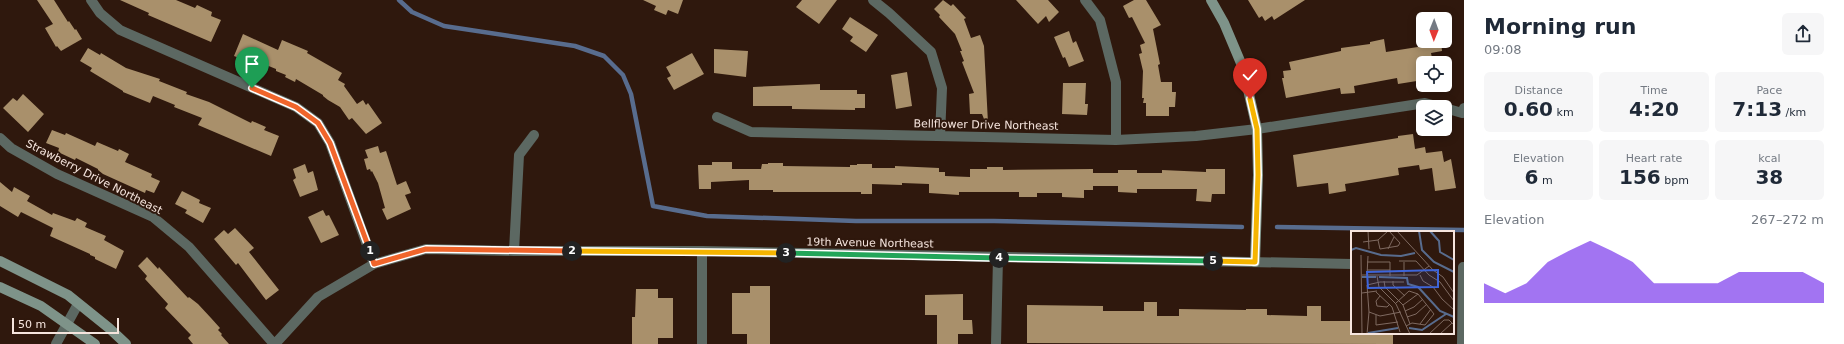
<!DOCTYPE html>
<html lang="en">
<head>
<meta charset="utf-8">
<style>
  :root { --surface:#fff; --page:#f6f6f7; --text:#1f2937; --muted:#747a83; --accent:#7c3aed }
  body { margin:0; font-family:"DejaVu Sans",sans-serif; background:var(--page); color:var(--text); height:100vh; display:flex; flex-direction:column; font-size:15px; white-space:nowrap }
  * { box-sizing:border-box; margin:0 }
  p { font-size:13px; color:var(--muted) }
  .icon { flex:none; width:22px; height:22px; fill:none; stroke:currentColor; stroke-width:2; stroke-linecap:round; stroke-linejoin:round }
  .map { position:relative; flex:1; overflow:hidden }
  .panel { display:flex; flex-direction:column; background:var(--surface); width:380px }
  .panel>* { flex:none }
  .needle { width:26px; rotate:181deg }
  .tools { position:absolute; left:1416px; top:12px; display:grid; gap:8px }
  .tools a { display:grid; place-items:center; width:36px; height:36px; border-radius:6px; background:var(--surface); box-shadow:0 2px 10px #0003; font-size:20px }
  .scale { position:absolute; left:12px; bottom:10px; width:107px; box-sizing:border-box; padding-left:4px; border:2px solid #f6e5de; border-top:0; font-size:11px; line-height:14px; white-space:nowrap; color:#f6e5de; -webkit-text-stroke:3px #2f180d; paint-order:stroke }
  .pin { position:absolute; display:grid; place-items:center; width:34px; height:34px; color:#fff; margin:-41px -17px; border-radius:50% 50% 50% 0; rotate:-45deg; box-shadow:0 0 4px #0007 }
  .pin .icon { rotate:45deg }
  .km { position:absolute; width:20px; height:20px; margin:-10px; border-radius:50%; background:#222; color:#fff; font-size:11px; line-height:20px; text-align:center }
  .round { display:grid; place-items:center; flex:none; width:42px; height:42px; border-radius:6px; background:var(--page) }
  .head { display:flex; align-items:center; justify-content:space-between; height:68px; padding:0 20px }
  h1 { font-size:22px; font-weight:800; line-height:30px }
  .metrics { display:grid; grid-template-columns:repeat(3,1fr); gap:6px; height:68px; padding:4px 20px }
  .metrics div { display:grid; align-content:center; border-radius:6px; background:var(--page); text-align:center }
  .metrics b { font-size:20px; font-weight:800 }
  .metrics small { font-size:11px; font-weight:400 }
  .metrics p { font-size:11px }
  .chart { height:112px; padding:8px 20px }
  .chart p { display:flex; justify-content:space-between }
  .chart svg { width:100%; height:72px; margin-top:4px; fill:var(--accent); opacity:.7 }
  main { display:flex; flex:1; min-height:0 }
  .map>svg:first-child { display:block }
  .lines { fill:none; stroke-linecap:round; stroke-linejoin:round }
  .stream { stroke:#586c8e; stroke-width:4.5 }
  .building { fill:#a9906b }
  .street { stroke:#5c6862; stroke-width:10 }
  .secondary { stroke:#7e9389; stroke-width:10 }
  .split-1-casing { stroke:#fff; stroke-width:8 }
  .split-2-casing { stroke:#fff; stroke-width:8 }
  .split-3-casing { stroke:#fff; stroke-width:8 }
  .split-4-casing { stroke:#fff; stroke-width:8 }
  .split-5-casing { stroke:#fff; stroke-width:8 }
  .split-6-casing { stroke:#fff; stroke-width:8 }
  .split-1 { stroke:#f0652b; stroke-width:5 }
  .split-2 { stroke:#f0652b; stroke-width:5 }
  .split-3 { stroke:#f5b400; stroke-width:5 }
  .split-4 { stroke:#22a559; stroke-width:5 }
  .split-5 { stroke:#22a559; stroke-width:5 }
  .split-6 { stroke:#f5b400; stroke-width:5 }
  .labels { text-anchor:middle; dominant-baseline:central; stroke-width:4; stroke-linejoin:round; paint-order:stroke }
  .street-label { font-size:11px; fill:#f6e5de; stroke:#2f180d }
  .inset-river { fill:none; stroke:#586c8e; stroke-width:2 }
  .inset-road { fill:none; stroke:#7f6a61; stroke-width:1 }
  .view { fill:#3e65d9; fill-opacity:0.15; stroke:#3e65d9; stroke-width:2 }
  .inset-edge { fill:none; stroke:#f6e5de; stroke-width:2 }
</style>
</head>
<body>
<main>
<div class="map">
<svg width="1464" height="344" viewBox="0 0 1464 344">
  <rect width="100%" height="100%" fill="#2f180d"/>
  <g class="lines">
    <!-- stream -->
    <path class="stream" d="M399,0L412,12L444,26L575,46L604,56L623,75L631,94L653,206L707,216L856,221H994L1242,227
      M1277,227L1464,230"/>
  </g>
  <!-- building -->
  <path class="building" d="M37,0H54L68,22L69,21L75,30L76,29L82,39L61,51L57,46L56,47L45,28L53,24Z
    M120,0H176L195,8L197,5L212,12L211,16L221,20L211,42L148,15L149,13Z
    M643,0H683L678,14L668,10L666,15L654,10L656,6Z
    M802,0H837L819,24L796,7Z
    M943,0L951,6L953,4L966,18L964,19L971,38L980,35L984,46L988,123L986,124L982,114H970L969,94L974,93L962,62L964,61L960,51H962L955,34L939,17L940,15L934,9Z
    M1016,0H1048L1059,12L1049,22L1046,16L1038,24Z
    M1134,0H1146L1161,25L1153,29L1160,64L1158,65L1161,82H1172V92H1176L1175,107H1169V116H1146V103H1143L1144,98H1142L1143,71L1139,54L1142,53L1140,45L1145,43L1132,17L1129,18L1123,6Z
    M1248,0H1305L1274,20L1272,16L1265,21L1262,16L1259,18Z
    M850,17L878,35L866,52L850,41L853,37L842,29Z
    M1069,31L1073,43L1076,41L1084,61L1069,67L1065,57L1063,58L1054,37Z
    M243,34L278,50L282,40L308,51L307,53L342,73L338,80L345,84L344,86L357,104L363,100L366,105L368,103L382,123L366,134L352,118L349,120L340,107L328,100L323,96V95L296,79L295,82L285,77L286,75L276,71V69L254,60L252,63L234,56Z
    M1384,39L1386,52L1424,46L1423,41H1441L1442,51L1431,53L1433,63H1423V80L1398,84L1397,78L1354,86L1355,93L1341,94L1340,88L1286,98L1282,78H1284L1283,71L1291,70L1289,62L1341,51V48L1370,44V42Z
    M88,48L100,55L101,53L126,68L160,79L159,81L187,92L186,94L209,102L251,123L252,121L266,127L264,130L279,136L271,156L198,125L202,118L174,107L175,105L153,96L150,103L123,92V91L90,71L92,68L80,61Z
    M714,49L748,51L746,77L714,73Z
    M692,53L704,74L674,90L667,78L671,76L666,67Z
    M907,72L912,106L896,109L891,75Z
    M1063,83H1086L1085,104H1088L1087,115L1062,114Z
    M820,84V90H857V94H865V108H855V110L792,109V106H753V87Z
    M23,94L44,114L28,132L3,108L13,98L17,101Z
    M52,130L65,135L66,133L95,146L97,142L118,151L119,149L129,154L125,162L152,174L151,177L160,181L154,193L146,190L145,193L103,174L98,170V169L76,158L75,160L58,152L59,148L46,143Z
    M1413,134L1415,149L1425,147L1426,153L1442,151L1444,162L1451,159L1456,188L1435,191L1432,168L1420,170L1419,165L1398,168L1399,175L1345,184L1346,191L1329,194L1328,183L1297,187L1293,155L1398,138V136Z
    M378,146L380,153L386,151L397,185L406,181L411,193L405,195L411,209L387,220L382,209L385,208L378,183L372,171L371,172L370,169L367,170L364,159L368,158L365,150Z
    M712,162H732V169H761L762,164H768V163H783V166L850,167V165H857V164H872V168H895V166L939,168V172H945V176L970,177V169H987V167H1003V170L1093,169V173H1118V170H1137V173H1162V170L1206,172V169H1225V194H1212L1211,202L1196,201L1197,189H1137V193L1118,192V186H1093V190H1084V198L1062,197V193H1037V197H1019V192H959V195L929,193V184L902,183V185L872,184V194H861V192H773V190H749V180L711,182V189H699L698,165H712Z
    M305,164L308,173L313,171L318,190L300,197L293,180L296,178L293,169Z
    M0,182L12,192L14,187L30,196L27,201L52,215L53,213L75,221L77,218L87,223L85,227L106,236L104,240L124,251L116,269L95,259V257L90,255V254L50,236L53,228L21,212L18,217L0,206Z
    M182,191L200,200L199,203L211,208L203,223L185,213L187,210L175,204Z
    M323,210L326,216L329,215L339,235L321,243L308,217Z
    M235,228L254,248L249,252L279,290L266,300L238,263L236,265L214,239L224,230L228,234Z
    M147,257L158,269L159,267L188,298L189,297L198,304L211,318L220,328L218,330L222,334L221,335L229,344H193L188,338L191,335L165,308L168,304L145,279L147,276L138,266Z
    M750,286H770V344H747V334H732V293H750Z
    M636,289H658V298H673V338H658V344H632V317H635Z
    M963,294V320H972L973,334H958V344H937V315H925V295Z
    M1144,302H1157V316H1179V309L1246,310V309H1267V315L1307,316V306H1321V321H1351V333H1393V344L1027,343V305L1103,306V311H1144Z"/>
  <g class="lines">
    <!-- street -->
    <path class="street" d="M91,0L100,13L120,30L296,107L318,123L330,143L374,264
      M873,0L889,13L931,52L942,88L940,136
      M1085,0L1100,20L1116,82V140
      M1445,108L1462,113L1464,108
      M717,117L751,132L1116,140L1196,136L1257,129L1425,103L1440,107
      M0,138L11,148L57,174L153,217L189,247L274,344
      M514,251L519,155L534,135
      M702,251V344
      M56,344L78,304
      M275,344L318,297L374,264L426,249L514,251H702L1352,264
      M996,344L998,258
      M1462,344L1463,267"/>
    <!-- secondary -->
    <path class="secondary" d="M1211,0L1224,23L1243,68L1257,129L1258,175L1255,262
      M0,261L68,295L109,328L126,344
      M0,287L41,306L95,344"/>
  </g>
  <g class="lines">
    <defs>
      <path id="split-1" d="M252,88L296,107L318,123L330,143L370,251"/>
      <path id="split-2" d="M370,251L374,264L426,249L572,251"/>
      <path id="split-3" d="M572,251L786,253"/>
      <path id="split-4" d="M786,253L999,258"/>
      <path id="split-5" d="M999,258L1213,261"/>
      <path id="split-6" d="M1213,261L1255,262L1258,175L1257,129L1250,99"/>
    </defs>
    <!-- split-1 casing -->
    <use href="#split-1" class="split-1-casing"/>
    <!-- split-2 casing -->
    <use href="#split-2" class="split-2-casing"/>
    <!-- split-3 casing -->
    <use href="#split-3" class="split-3-casing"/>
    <!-- split-4 casing -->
    <use href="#split-4" class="split-4-casing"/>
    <!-- split-5 casing -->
    <use href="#split-5" class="split-5-casing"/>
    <!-- split-6 casing -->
    <use href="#split-6" class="split-6-casing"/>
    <!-- split-1 -->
    <use href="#split-1" class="split-1"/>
    <!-- split-2 -->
    <use href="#split-2" class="split-2"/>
    <!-- split-3 -->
    <use href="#split-3" class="split-3"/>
    <!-- split-4 -->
    <use href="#split-4" class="split-4"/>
    <!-- split-5 -->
    <use href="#split-5" class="split-5"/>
    <!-- split-6 -->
    <use href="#split-6" class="split-6"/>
  </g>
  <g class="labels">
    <!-- street labels -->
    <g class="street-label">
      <text transform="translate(986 125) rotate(1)">Bellflower Drive Northeast</text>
      <text transform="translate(94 177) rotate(27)">Strawberry Drive Northeast</text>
      <text transform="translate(870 243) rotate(1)">19th Avenue Northeast</text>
    </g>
  </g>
  <!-- overview -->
  <g transform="translate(1351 231)">
    <rect width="103" height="103" fill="#2f180d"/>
    <path class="inset-river" d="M68,0L71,19L83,31L103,41M79,0L88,10L89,21L103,29M0,19L5,17L30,24L50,25L64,22M11,46H25M28,46L56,47L57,53L67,56L89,80L103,86M58,97L71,99L95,83M17,102L47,97"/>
    <path class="inset-road" d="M17,0L18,18M46,0L82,39L92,46L103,62M27,9L29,18L47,15L49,12L38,0M12,11L27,9L37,0M37,18L43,6M10,24L11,103M48,30H65L78,44L89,51L103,70M16,31H39V45M53,31V45M16,39H39M11,44H66L78,35M16,44L17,25M69,44L72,50L82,56L91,68L103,79M26,45L28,56L45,73L59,103M33,50L34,56L52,74L59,93M42,50V54L54,65M25,61L41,76L49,101M11,62L26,60M29,65L25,70L26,75L36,76L39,73M45,72L58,60M52,74L67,63M54,80L63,76L72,68M50,81L29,85L18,81L16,54L29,51H53M25,84V94L47,91M56,86L65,83L76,73M69,93L80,78M55,95L61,92L74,94L83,83L67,63L58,60M16,103L18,81M38,103H53M78,103L93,89H98L103,94M89,103L101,92"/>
    <path class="view" d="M87,39V56L17,57L16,41Z"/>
    <rect width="103" height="103" class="inset-edge"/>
  </g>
</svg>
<div class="tools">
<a><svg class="needle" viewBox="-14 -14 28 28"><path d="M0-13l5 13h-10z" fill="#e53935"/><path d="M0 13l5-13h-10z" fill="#747a83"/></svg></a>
<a><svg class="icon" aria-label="locate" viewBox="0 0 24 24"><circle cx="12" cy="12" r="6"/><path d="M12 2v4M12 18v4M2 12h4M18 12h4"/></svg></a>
<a><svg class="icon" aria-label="layers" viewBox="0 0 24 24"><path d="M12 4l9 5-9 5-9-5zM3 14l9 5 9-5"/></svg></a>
</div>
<div class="scale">50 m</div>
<div class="pin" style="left:252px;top:88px;background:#1e9e55"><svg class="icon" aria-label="arrive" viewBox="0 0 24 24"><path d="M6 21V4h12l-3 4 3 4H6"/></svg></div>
<div class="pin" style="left:1250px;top:99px;background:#d93025"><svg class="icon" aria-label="check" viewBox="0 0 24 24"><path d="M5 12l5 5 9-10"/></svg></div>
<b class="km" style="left:370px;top:251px">1</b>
<b class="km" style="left:572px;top:251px">2</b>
<b class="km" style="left:786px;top:253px">3</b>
<b class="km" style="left:999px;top:258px">4</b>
<b class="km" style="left:1213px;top:261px">5</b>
</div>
<section class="panel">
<div class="head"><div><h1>Morning run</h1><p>09:08</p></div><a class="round"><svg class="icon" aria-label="share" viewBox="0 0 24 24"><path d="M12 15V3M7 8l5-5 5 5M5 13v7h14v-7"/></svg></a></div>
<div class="metrics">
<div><p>Distance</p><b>0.60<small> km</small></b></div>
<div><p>Time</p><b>4:20</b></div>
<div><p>Pace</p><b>7:13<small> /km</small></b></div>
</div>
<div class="metrics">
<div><p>Elevation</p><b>6<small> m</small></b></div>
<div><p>Heart rate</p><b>156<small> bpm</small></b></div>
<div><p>kcal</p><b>38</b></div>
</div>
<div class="chart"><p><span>Elevation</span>267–272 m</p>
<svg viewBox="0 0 160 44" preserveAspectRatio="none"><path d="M0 44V32L10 38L20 32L30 19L40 12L50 6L60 12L70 19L80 32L90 32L100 32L110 32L120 25L130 25L140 25L150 25L160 32V44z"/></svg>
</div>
</section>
</main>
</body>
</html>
